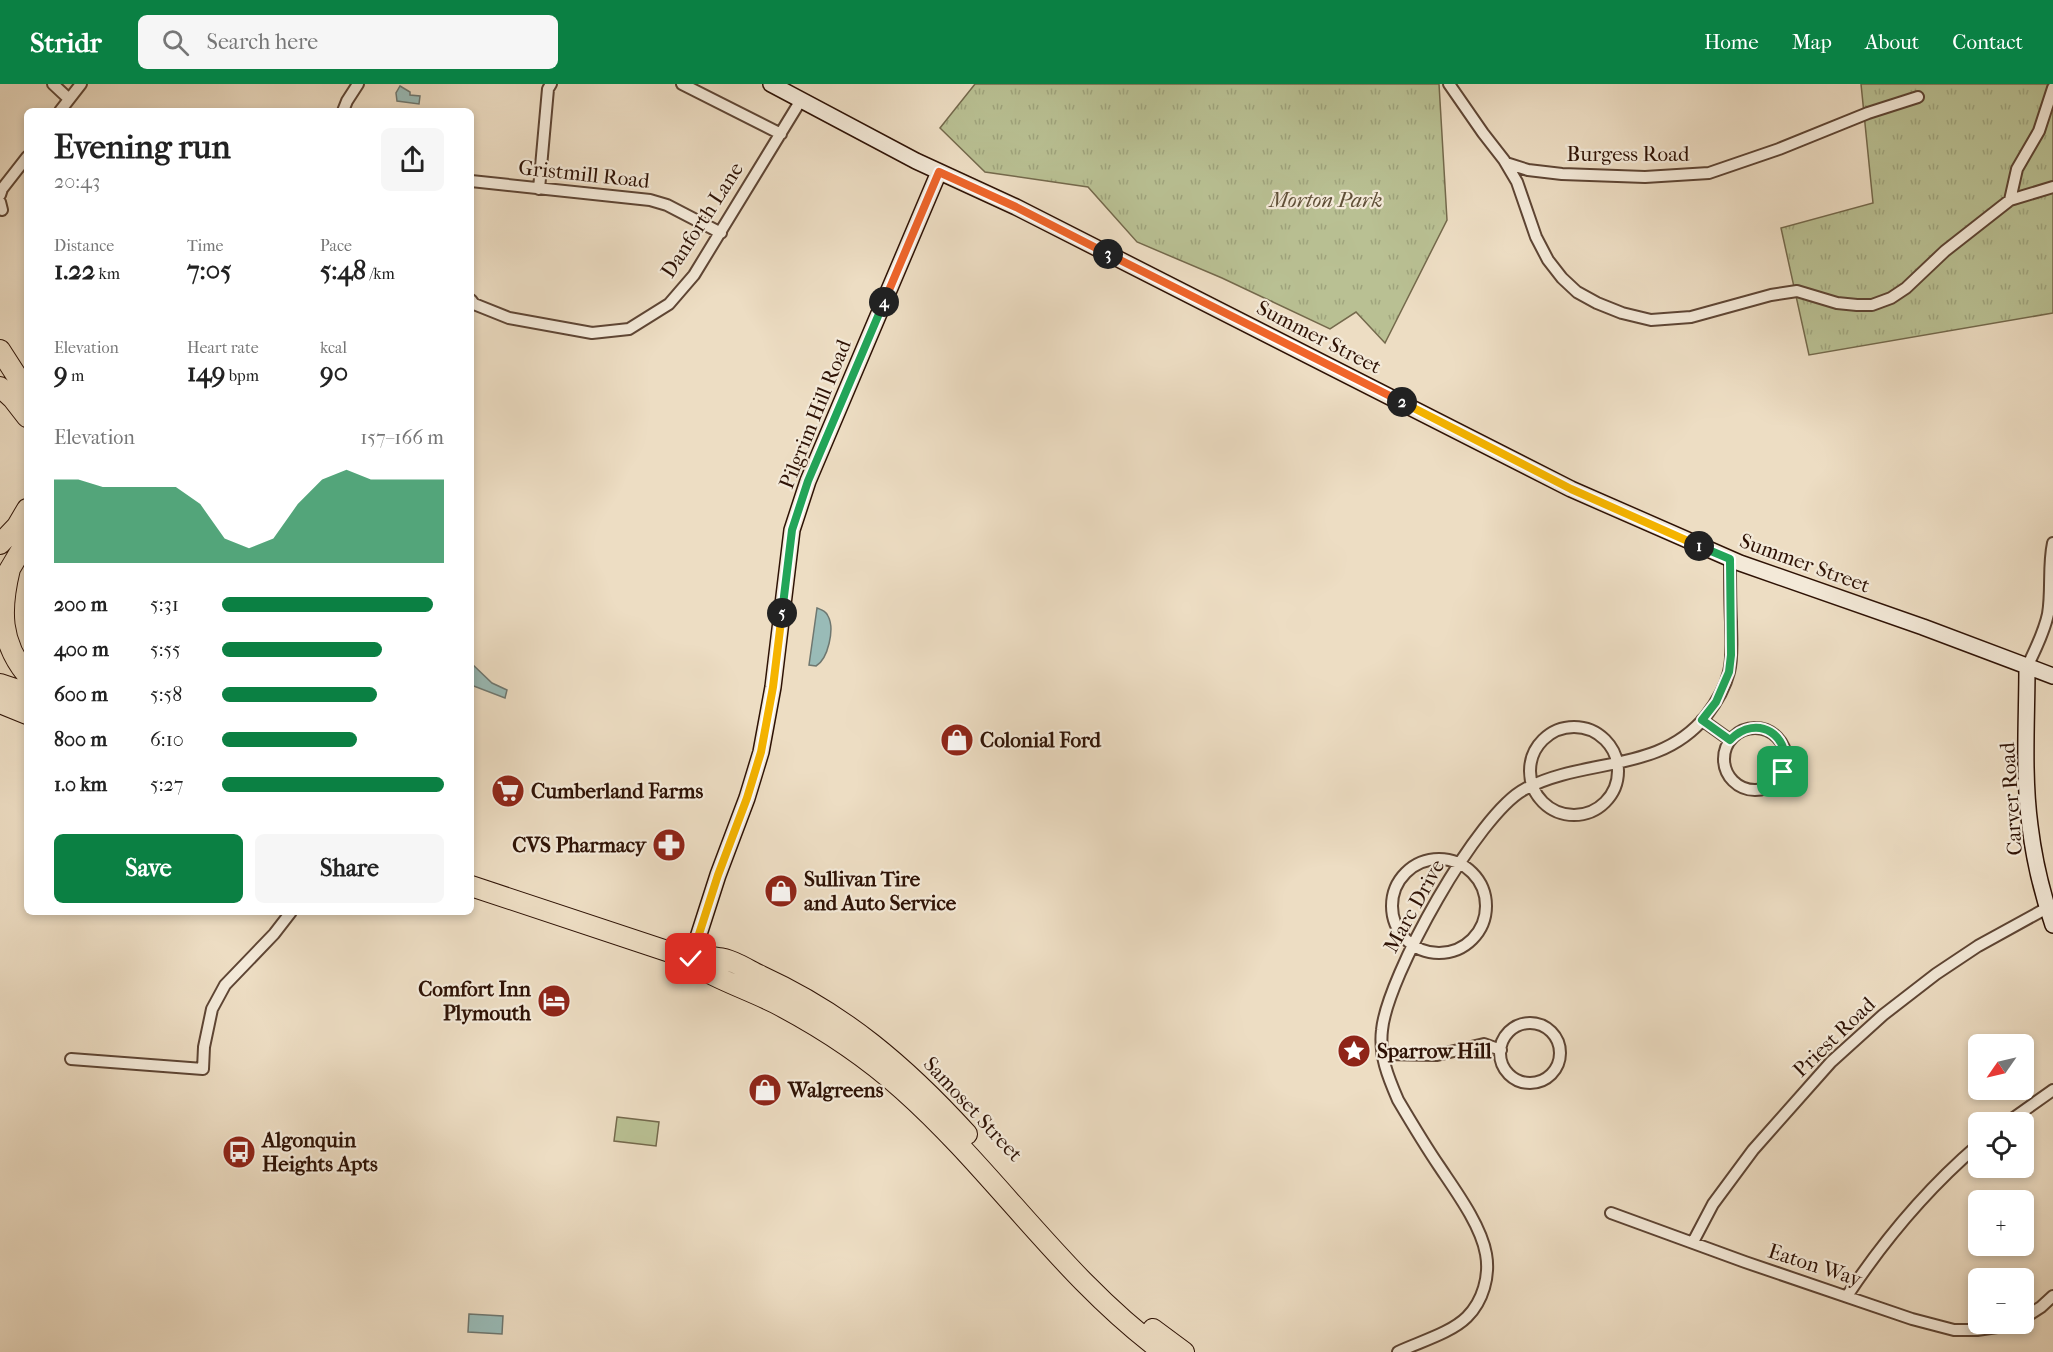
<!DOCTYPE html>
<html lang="en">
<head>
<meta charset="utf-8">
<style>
  :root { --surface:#fff; --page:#f6f6f6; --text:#222; --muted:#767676; --accent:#0b8043 }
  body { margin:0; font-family:"IM FELL French Canon",serif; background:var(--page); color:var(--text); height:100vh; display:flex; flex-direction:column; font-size:22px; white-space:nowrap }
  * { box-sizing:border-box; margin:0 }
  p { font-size:20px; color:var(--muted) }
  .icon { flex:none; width:33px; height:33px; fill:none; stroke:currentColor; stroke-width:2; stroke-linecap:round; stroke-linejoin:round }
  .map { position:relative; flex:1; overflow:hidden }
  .panel { position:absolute; left:24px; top:24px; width:450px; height:807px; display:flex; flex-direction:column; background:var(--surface); border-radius:9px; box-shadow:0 3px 9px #0003 }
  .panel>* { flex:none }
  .needle { width:39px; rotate:236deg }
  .controls { position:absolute; left:1968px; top:950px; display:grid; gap:12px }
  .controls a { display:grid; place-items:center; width:66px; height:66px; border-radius:9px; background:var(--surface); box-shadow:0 3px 9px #0003; font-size:30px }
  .pin { position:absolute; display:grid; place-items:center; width:51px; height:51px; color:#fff; margin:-26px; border-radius:12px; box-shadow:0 3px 9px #0006 }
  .km { position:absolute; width:30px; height:30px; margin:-15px; border-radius:50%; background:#222; color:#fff; font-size:16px; line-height:30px; text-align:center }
  .round { display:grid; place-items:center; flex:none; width:63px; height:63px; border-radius:9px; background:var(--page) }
  .head { display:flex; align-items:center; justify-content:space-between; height:102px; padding:0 30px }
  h1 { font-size:33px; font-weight:700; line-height:45px }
  .figures { display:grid; grid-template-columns:repeat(3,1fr); gap:9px; height:102px; padding:6px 30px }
  .figures div { display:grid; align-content:center }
  .figures b { font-size:26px; font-weight:700 }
  .figures small { font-size:16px; font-weight:400 }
  .figures p { font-size:16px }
  .chart { height:168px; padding:12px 30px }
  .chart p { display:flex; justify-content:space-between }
  .chart svg { width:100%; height:108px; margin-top:6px; fill:var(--accent); opacity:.7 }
  .cta { display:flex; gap:12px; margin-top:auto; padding:12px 30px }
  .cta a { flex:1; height:69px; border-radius:9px; background:var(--accent); color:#fff; font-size:24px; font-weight:700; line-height:69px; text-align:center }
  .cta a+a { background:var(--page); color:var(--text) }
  ul { padding:0 30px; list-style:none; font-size:20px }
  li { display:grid; grid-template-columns:96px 72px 1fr; align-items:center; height:45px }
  li i { height:15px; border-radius:8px; background:var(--accent) }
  header { display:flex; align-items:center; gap:36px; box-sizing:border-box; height:84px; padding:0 30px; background:var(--accent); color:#fff }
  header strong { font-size:28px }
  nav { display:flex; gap:33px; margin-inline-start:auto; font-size:21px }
  .search { width:420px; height:54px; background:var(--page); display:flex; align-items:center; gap:15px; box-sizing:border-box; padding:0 21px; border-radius:9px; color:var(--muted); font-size:22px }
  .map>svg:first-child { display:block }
  .grass { fill:#b9c093; stroke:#74694c; stroke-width:1.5 }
  .park { fill:url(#park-tufts); stroke:#74694c; stroke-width:1.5 }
  .water { fill:#99bbb7; stroke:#6e7770; stroke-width:1.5 }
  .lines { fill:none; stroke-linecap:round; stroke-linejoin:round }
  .street-casing { stroke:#5e4534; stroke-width:14 }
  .secondary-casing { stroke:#2e1205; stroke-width:18 }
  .highway-casing { stroke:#2e1205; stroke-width:22 }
  .street { stroke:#f3e9d8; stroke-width:10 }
  .secondary { stroke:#f3e9d8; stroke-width:15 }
  .highway { stroke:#edddc3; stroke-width:20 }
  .split-1-casing { stroke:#fff; stroke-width:12 }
  .split-2-casing { stroke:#fff; stroke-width:12 }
  .split-3-casing { stroke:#fff; stroke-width:12 }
  .split-4-casing { stroke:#fff; stroke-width:12 }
  .split-5-casing { stroke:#fff; stroke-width:12 }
  .split-6-casing { stroke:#fff; stroke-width:12 }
  .split-1 { stroke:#22a559; stroke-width:8 }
  .split-2 { stroke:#f5b400; stroke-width:8 }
  .split-3 { stroke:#f0652b; stroke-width:8 }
  .split-4 { stroke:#f0652b; stroke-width:8 }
  .split-5 { stroke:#22a559; stroke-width:8 }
  .split-6 { stroke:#f5b400; stroke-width:8 }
  .labels { text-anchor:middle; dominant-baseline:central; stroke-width:4.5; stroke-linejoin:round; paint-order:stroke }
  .street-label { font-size:21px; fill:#2e1205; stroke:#f3e9d8 }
  .park-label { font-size:21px; font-style:italic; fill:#5f4f37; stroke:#f3e9d8 }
  .poi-label { font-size:21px; font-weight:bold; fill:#2e1205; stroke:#f3e9d8; text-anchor:start }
</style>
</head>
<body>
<header>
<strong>Stridr</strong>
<div class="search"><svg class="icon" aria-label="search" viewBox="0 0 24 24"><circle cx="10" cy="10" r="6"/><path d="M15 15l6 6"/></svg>Search here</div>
<nav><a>Home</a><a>Map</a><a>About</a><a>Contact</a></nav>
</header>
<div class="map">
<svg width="2053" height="1268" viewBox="0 0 2053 1268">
  <defs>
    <pattern id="park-tufts" width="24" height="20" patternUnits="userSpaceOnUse" patternTransform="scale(1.5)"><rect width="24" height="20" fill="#b9c093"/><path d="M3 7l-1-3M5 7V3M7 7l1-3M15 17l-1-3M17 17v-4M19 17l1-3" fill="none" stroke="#9fa47d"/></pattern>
  </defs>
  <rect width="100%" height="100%" fill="#edddc3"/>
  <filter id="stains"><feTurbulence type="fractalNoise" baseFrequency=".00333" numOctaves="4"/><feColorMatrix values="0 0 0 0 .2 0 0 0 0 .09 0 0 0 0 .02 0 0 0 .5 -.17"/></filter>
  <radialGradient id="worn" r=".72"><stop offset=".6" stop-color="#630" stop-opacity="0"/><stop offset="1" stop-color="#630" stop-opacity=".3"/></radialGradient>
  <!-- grass -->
  <path class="grass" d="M617,1033L659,1038L656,1062L614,1057Z"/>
  <!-- park -->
  <path class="park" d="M975,0H1439L1447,136L1385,259L1356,228L1330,245L1222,194L1137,158L1088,103L985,88L940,44Z
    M1861,0H2053V229L1809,271L1781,144L1873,119Z"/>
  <!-- water -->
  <path class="water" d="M400,2L410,8V11L420,12L419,20L397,17L396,9Z
    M817,524C822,526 826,527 828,532C835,545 828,575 816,582L809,581Z
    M471,579L492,599L507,606L505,614L471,601Z
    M469,1230L503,1232L502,1250L468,1248Z"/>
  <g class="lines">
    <defs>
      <path id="street" d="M53,0L69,15
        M682,0L781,50
        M1449,0L1483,49L1504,76L1517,98L1536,153L1548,176L1562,194L1577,208L1597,219L1622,229L1651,236L1691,233L1771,211L1797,207L1837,219L1857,221H1872L1891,214L1906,204L1945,167L2010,116L2053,103
        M60,27L81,0
        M343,27L347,17L358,0
        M1506,79L1528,86L1562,90L1645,93L1709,89L1779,65L1868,29L1918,13
        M471,97L650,116L667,121L721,149
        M539,105L548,5L551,0
        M0,111L2,105L27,73
        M2010,116L2017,85L2039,47L2053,4
        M0,118L2,126
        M471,216L474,220L509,234L592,249L629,245L669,220L694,191L801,16
        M2027,583C2035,566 2044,549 2048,530C2052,506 2048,482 2053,459
        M1702,636L1730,656
        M1530 687a44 44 0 1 1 88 0a44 44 0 1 1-88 0Z
        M1724 675a31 31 0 1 1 62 0a31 31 0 1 1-62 0Z
        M1392 822a47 47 0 1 1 94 0a47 47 0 1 1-94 0Z
        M1500 969a30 30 0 1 1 60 0a30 30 0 1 1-60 0Z
        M1382,970L1437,971L1484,960L1501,966
        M71,975L203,985L204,963L212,925L225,901L274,850L291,828
        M2008,1038L2053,1006
        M1611,1129L1745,1178L1912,1235L1954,1246H1977L2004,1242L2012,1239
        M1693,1158L1713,1120L1753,1066L1831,978L1883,931L1936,890L1978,862L2047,824
        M1847,1212C1884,1156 1928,1104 1978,1061
        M2024,1234L2041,1223L2053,1212
        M1398,1268C1419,1258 1451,1249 1467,1233C1483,1217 1490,1192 1486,1170C1481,1141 1455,1106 1439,1082C1424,1060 1411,1038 1398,1016C1388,993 1379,971 1382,946C1387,893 1478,729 1525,705C1585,673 1659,690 1706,632C1716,619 1725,604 1729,588C1733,572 1731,555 1731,538C1730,517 1730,496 1730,475"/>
      <path id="secondary" d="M771,0L916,77L1016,123L1571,405L1740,479L1923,543L2053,592
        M2027,583C2027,635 2023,690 2030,742C2034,775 2042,809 2053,841
        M691,875L718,791L747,714L761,668L773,603L792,446L808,397L939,88"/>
      <path id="highway" d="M0,266L27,308
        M0,303L13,315L27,333
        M0,460L17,442L27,425
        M10,485C0,526 0,558 27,591
        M4,495L27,456
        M0,600L27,609
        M0,619L27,630
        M471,802L691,875C698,880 705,887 713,891C733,901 755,909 775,919C821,943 864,971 903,1006C995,1088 1063,1194 1163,1268
        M691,875C699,874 710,872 718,874C732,875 748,886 761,892C844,930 905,982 967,1050
        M1153,1245L1184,1268"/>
    </defs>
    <!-- street casing -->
    <use href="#street" class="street-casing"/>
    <!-- secondary casing -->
    <use href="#secondary" class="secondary-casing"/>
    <!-- highway casing -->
    <use href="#highway" class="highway-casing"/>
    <!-- street -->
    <use href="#street" class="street"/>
    <!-- secondary -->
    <use href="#secondary" class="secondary"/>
    <!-- highway -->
    <use href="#highway" class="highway"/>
  </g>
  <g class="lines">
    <defs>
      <path id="split-1" d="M1699,462L1730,475L1731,571L1729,588L1716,618L1702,636L1730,656C1757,628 1794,652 1783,688"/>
      <path id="split-2" d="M1402,318L1571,405L1699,462"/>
      <path id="split-3" d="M1108,170L1402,318"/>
      <path id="split-4" d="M884,218L939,88L1016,123L1108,170"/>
      <path id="split-5" d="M782,529L792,446L808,397L884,218"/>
      <path id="split-6" d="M691,875L718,791L747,714L761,668L773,603L782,529"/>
    </defs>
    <!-- split-1 casing -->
    <use href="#split-1" class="split-1-casing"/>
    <!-- split-2 casing -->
    <use href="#split-2" class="split-2-casing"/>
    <!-- split-3 casing -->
    <use href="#split-3" class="split-3-casing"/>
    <!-- split-4 casing -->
    <use href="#split-4" class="split-4-casing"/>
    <!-- split-5 casing -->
    <use href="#split-5" class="split-5-casing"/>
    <!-- split-6 casing -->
    <use href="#split-6" class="split-6-casing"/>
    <!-- split-1 -->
    <use href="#split-1" class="split-1"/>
    <!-- split-2 -->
    <use href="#split-2" class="split-2"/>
    <!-- split-3 -->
    <use href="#split-3" class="split-3"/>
    <!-- split-4 -->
    <use href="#split-4" class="split-4"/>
    <!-- split-5 -->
    <use href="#split-5" class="split-5"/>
    <!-- split-6 -->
    <use href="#split-6" class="split-6"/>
  </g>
  <!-- icons -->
  <defs>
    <symbol id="shop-disc" viewBox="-11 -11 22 22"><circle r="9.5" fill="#8f2418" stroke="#f3e9d8"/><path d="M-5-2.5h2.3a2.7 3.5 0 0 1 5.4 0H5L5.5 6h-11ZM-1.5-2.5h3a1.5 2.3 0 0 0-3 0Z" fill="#fff"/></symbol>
    <symbol id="supermarket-disc" viewBox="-11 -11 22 22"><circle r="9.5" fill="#8f2418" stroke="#f3e9d8"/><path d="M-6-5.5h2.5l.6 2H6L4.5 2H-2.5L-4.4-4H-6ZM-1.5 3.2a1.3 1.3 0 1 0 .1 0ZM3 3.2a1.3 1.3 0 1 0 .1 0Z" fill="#fff"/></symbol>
    <symbol id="pharmacy-disc" viewBox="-11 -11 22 22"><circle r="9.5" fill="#8f2418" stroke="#f3e9d8"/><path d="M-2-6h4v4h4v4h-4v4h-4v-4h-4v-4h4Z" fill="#fff"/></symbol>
    <symbol id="hotel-disc" viewBox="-11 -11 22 22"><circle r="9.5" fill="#8f2418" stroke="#f3e9d8"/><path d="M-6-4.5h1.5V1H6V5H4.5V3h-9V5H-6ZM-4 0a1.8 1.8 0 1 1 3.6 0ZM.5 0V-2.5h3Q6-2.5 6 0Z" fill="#fff"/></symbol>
    <symbol id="sight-disc" viewBox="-11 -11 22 22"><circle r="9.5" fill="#8f2418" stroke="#f3e9d8"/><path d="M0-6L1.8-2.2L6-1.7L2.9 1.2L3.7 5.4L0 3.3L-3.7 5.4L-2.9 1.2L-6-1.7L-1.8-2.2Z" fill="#fff"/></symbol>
    <symbol id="bus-disc" viewBox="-11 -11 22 22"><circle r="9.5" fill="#8f2418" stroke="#f3e9d8"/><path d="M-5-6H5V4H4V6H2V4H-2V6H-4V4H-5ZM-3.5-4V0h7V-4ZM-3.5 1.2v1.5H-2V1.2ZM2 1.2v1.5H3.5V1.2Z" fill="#fff"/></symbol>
  </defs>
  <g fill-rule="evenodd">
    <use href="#shop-disc" x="938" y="637" width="38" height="38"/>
    <use href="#supermarket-disc" x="489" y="688" width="38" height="38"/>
    <use href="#pharmacy-disc" x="650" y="742" width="38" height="38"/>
    <use href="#shop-disc" x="762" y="788" width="38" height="38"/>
    <use href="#hotel-disc" x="535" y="898" width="38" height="38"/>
    <use href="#sight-disc" x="1335" y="948" width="38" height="38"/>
    <use href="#shop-disc" x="746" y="987" width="38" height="38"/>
    <use href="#bus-disc" x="220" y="1049" width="38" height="38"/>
  </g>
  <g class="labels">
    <!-- street labels -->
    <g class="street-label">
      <text x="1628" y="70">Burgess Road</text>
      <text transform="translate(584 90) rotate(6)">Gristmill Road</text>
      <text transform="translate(702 136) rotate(-57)">Danforth Lane</text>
      <text transform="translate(1319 253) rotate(27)">Summer Street</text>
      <text transform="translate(815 330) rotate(-68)">Pilgrim Hill Road</text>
      <text transform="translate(1805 479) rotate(20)">Summer Street</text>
      <text transform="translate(2011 715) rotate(-94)">Carver Road</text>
      <text transform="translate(1414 822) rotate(-61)">Marc Drive</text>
      <text transform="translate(1834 953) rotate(-44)">Priest Road</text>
      <text transform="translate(973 1025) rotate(47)">Samoset Street</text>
      <text transform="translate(1815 1181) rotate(18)">Eaton Way</text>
    </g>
    <!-- park labels -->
    <g class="park-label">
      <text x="1326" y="116">Morton Park</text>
    </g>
    <!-- poi labels -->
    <g class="poi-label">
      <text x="980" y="656">Colonial Ford</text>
      <text x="531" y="707">Cumberland Farms</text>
      <text x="646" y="761" text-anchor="end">CVS Pharmacy</text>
      <text x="804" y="795">Sullivan Tire<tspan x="804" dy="24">and Auto Service</tspan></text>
      <text x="531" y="905" text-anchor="end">Comfort Inn<tspan x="531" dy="24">Plymouth</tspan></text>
      <text x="1377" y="967">Sparrow Hill</text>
      <text x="788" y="1006">Walgreens</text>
      <text x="262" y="1056">Algonquin<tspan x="262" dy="24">Heights Apts</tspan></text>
    </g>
  </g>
  <rect width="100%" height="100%" filter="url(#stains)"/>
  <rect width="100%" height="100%" fill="url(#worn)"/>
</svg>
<div class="controls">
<a><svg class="needle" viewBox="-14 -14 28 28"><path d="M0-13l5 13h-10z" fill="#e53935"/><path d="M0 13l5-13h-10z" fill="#767676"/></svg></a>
<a><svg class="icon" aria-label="locate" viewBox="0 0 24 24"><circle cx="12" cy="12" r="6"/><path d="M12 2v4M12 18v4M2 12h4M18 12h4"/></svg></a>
<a>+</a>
<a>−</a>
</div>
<div class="pin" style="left:1783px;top:688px;background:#1e9e55"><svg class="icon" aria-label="arrive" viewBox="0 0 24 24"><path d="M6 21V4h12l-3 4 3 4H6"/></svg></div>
<div class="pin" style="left:691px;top:875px;background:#d93025"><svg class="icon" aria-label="check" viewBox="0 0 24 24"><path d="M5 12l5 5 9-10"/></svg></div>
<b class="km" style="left:1699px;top:462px">1</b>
<b class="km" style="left:1402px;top:318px">2</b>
<b class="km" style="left:1108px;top:170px">3</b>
<b class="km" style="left:884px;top:218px">4</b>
<b class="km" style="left:782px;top:529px">5</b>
<section class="panel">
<div class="head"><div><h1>Evening run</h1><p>20:43</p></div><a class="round"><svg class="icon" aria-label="share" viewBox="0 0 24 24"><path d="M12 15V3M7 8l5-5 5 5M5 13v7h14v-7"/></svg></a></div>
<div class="figures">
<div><p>Distance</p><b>1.22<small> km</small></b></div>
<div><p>Time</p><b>7:05</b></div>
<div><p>Pace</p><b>5:48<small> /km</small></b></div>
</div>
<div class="figures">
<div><p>Elevation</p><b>9<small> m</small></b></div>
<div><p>Heart rate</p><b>149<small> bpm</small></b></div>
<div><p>kcal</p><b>90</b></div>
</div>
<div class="chart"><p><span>Elevation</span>157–166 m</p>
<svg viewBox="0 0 160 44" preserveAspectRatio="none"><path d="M0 44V10L10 10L20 13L30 13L40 13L50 13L60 20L70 34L80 38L90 34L100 20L110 10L120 6L130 10L140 10L150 10L160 10V44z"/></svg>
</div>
<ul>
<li><b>200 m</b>5:31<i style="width:95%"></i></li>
<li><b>400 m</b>5:55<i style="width:72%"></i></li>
<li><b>600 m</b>5:58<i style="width:70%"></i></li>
<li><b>800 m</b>6:10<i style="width:61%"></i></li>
<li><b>1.0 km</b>5:27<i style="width:100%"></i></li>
</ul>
<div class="cta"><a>Save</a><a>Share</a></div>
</section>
</div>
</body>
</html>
